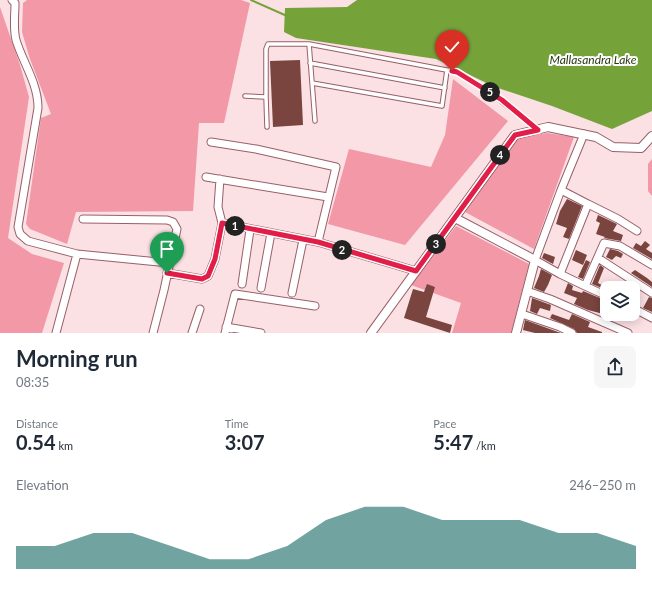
<!DOCTYPE html>
<html lang="en">
<head>
<meta charset="utf-8">
<style>
  :root { --surface:#fff; --page:#f6f6f7; --text:#1f2937; --muted:#747a83; --accent:#367e79 }
  body { margin:0; font-family:Lato,sans-serif; background:var(--page); color:var(--text); height:100vh; display:flex; flex-direction:column; font-size:15px; white-space:nowrap }
  * { box-sizing:border-box; margin:0 }
  p { font-size:13px; color:var(--muted) }
  .icon { flex:none; width:22px; height:22px; fill:none; stroke:currentColor; stroke-width:2; stroke-linecap:round; stroke-linejoin:round }
  .map { position:relative; height:333px; overflow:hidden }
  .side { display:flex; flex-direction:column; background:var(--surface); flex:1 }
  .side>* { flex:none }
  .fabs { position:absolute; left:600px; top:281px; display:grid; gap:8px }
  .fabs a { display:grid; place-items:center; width:40px; height:40px; border-radius:8px; background:var(--surface); box-shadow:0 2px 10px #0003; font-size:20px }
  .pin { position:absolute; display:grid; place-items:center; width:34px; height:34px; color:#fff; margin:-41px -17px; border-radius:50% 50% 50% 0; rotate:-45deg; box-shadow:0 0 4px #0007 }
  .pin .icon { rotate:45deg }
  .km { position:absolute; width:20px; height:20px; margin:-10px; border-radius:50%; background:#222; color:#fff; font-size:11px; line-height:20px; text-align:center }
  .round { display:grid; place-items:center; flex:none; width:42px; height:42px; border-radius:8px; background:var(--page) }
  .summary { display:flex; align-items:center; justify-content:space-between; height:68px; padding:0 16px }
  h1 { font-size:22px; font-weight:700; line-height:30px }
  .figures { display:grid; grid-template-columns:repeat(3,1fr); gap:6px; height:68px; padding:4px 16px }
  .figures div { display:grid; align-content:center }
  .figures b { font-size:20px; font-weight:700 }
  .figures small { font-size:11px; font-weight:400 }
  .figures p { font-size:11px }
  .chart { height:112px; padding:8px 16px }
  .chart p { display:flex; justify-content:space-between }
  .chart svg { width:100%; height:72px; margin-top:4px; fill:var(--accent); opacity:.7 }
  .map>svg:first-child { display:block }
  .green { fill:#f298a7 }
  .water { fill:#76a23a }
  .lines { fill:none; stroke-linecap:round; stroke-linejoin:round }
  .stream { stroke:#76a23a; stroke-width:2 }
  .building { fill:#79453e }
  .service-casing { stroke:#976069; stroke-width:5.5 }
  .minor-casing { stroke:#976069; stroke-width:9 }
  .tertiary-casing { stroke:#976069; stroke-width:10 }
  .service { stroke:#fff; stroke-width:3.5 }
  .minor { stroke:#fff; stroke-width:7 }
  .tertiary { stroke:#fff; stroke-width:8 }
  .route-casing { stroke:#fff; stroke-width:8 }
  .route { stroke:#e11d48; stroke-width:5 }
  .labels { text-anchor:middle; dominant-baseline:central; stroke-width:4; stroke-linejoin:round; paint-order:stroke }
  .water-label { font-size:12px; font-style:italic; fill:#28390f; stroke:#fff }
</style>
</head>
<body>
<div class="map">
<svg width="652" height="333" viewBox="0 0 652 333">
  <rect width="100%" height="100%" fill="#fbe0e4"/>
  <!-- green -->
  <path class="green" d="M27,0H241L250,3L224,123H199L193,211L76,212L67,244L30,229L26,224L41,118L51,114L30,59L22,32L23,3Z
    M0,7L20,65L29,97L8,238L32,254L64,263L42,333H0Z
    M453,79L508,121L405,245L328,224L349,149L431,167L445,135Z
    M547,133L574,137L534,249L465,212L517,138Z
    M652,159V196L648,191V164Z
    M456,226L529,264L511,333H452L461,303L411,285Z"/>
  <!-- water -->
  <path class="water" d="M357,0H652V111L612,129L552,106L495,87L436,59L296,38L284,32L285,8L347,7Z"/>
  <g class="lines">
    <!-- stream -->
    <path class="stream" d="M251,0L287,16"/>
  </g>
  <!-- building -->
  <path class="building" d="M300,60L303,125L273,127L270,61Z
    M567,199L582,206L569,239L563,237L567,228L556,224L560,211Z
    M598,215L617,224L613,231L623,235L621,241L604,238L605,237L596,234L600,223L596,221Z
    M645,241L650,245L646,249L652,253V259L633,248L636,243L641,246Z
    M610,249L618,251L623,254L621,258L616,256L612,260L606,257Z
    M576,250L587,255L583,265L572,260Z
    M544,253L555,257L553,264L542,258Z
    M586,260L590,262L583,279L578,277Z
    M600,265L604,268L598,283L608,288L607,290L592,284Z
    M541,269L552,275L548,285L544,292L534,288L539,276Z
    M635,270L647,278L652,282V287L631,273Z
    M568,283L573,286L572,290L582,293L583,291L607,301L603,308L607,310V314H616L615,317L588,310L574,304L577,298L564,293Z
    M427,284L435,287L426,317L452,325L450,333L404,318L413,289L424,292Z
    M649,297L652,298V312L643,308Z
    M532,298L551,305L550,311L540,308L537,314L530,311Z
    M552,314L569,320L572,314L590,322L588,327L602,332V333H577L574,329L550,318Z
    M525,320L558,332L561,333H535L523,330Z"/>
  <g class="lines">
    <defs>
      <path id="service" d="M309,44L315,121
        M310,63L445,88
        M312,83L442,106L447,70
        M245,96L266,97V49L268,44H309L457,72L501,101L537,129
        M266,97L267,127"/>
      <path id="minor" d="M12,0L15,3C15,15 13,28 16,40C23,63 38,83 38,108L18,227L20,234L28,241L77,254L169,263
        M211,142L256,149L336,167L318,242
        M206,177L328,197
        M561,190L588,204
        M83,219L167,220L173,222L177,229L164,290L153,333
        M222,223L318,242L416,271
        M637,231L618,219L588,204L560,274L585,286L604,243L620,246L652,265
        M598,258L652,293
        M167,273L202,279L208,276L215,259L222,223L218,207L220,179
        M560,274L535,260L561,190L584,134
        M242,284L250,230
        M585,286L607,296
        M261,288L271,233
        M527,291L550,299L628,333
        M292,293L303,240
        M633,308L652,318
        M522,314L560,327L572,333
        M226,327L261,333
        M56,333L77,254
        M192,333L200,309
        M225,333L235,294L315,306"/>
      <path id="tertiary" d="M455,218L535,260L516,333
        M371,333L515,135L548,127L596,137L613,147L641,148L652,136"/>
    </defs>
    <!-- service casing -->
    <use href="#service" class="service-casing"/>
    <!-- minor casing -->
    <use href="#minor" class="minor-casing"/>
    <!-- tertiary casing -->
    <use href="#tertiary" class="tertiary-casing"/>
    <!-- service -->
    <use href="#service" class="service"/>
    <!-- minor -->
    <use href="#minor" class="minor"/>
    <!-- tertiary -->
    <use href="#tertiary" class="tertiary"/>
  </g>
  <g class="lines">
    <defs>
      <path id="route" d="M167,273L202,279L208,276L215,259L222,223L318,242L416,271L515,135L538,130L502,100L457,72L452,71"/>
    </defs>
    <!-- route casing -->
    <use href="#route" class="route-casing"/>
    <!-- route -->
    <use href="#route" class="route"/>
  </g>
  <g class="labels">
    <!-- water labels -->
    <g class="water-label">
      <text x="593" y="59">Mallasandra Lake</text>
    </g>
  </g>
</svg>
<div class="fabs">
<a><svg class="icon" aria-label="layers" viewBox="0 0 24 24"><path d="M12 4l9 5-9 5-9-5zM3 14l9 5 9-5"/></svg></a>
</div>
<div class="pin" style="left:167px;top:273px;background:#1e9e55"><svg class="icon" aria-label="arrive" viewBox="0 0 24 24"><path d="M6 21V4h12l-3 4 3 4H6"/></svg></div>
<div class="pin" style="left:452px;top:71px;background:#d93025"><svg class="icon" aria-label="check" viewBox="0 0 24 24"><path d="M5 12l5 5 9-10"/></svg></div>
<b class="km" style="left:235px;top:226px">1</b>
<b class="km" style="left:342px;top:250px">2</b>
<b class="km" style="left:436px;top:244px">3</b>
<b class="km" style="left:500px;top:155px">4</b>
<b class="km" style="left:490px;top:92px">5</b>
</div>
<section class="side">
<div class="summary"><div><h1>Morning run</h1><p>08:35</p></div><a class="round"><svg class="icon" aria-label="share" viewBox="0 0 24 24"><path d="M12 15V3M7 8l5-5 5 5M5 13v7h14v-7"/></svg></a></div>
<div class="figures">
<div><p>Distance</p><b>0.54<small> km</small></b></div>
<div><p>Time</p><b>3:07</b></div>
<div><p>Pace</p><b>5:47<small> /km</small></b></div>
</div>
<div class="chart"><p><span>Elevation</span>246–250 m</p>
<svg viewBox="0 0 160 44" preserveAspectRatio="none"><path d="M0 44V30L10 30L20 22L30 22L40 30L50 38L60 38L70 30L80 14L90 6L100 6L110 14L120 14L130 14L140 22L150 22L160 30V44z"/></svg>
</div>
</section>
</body>
</html>
